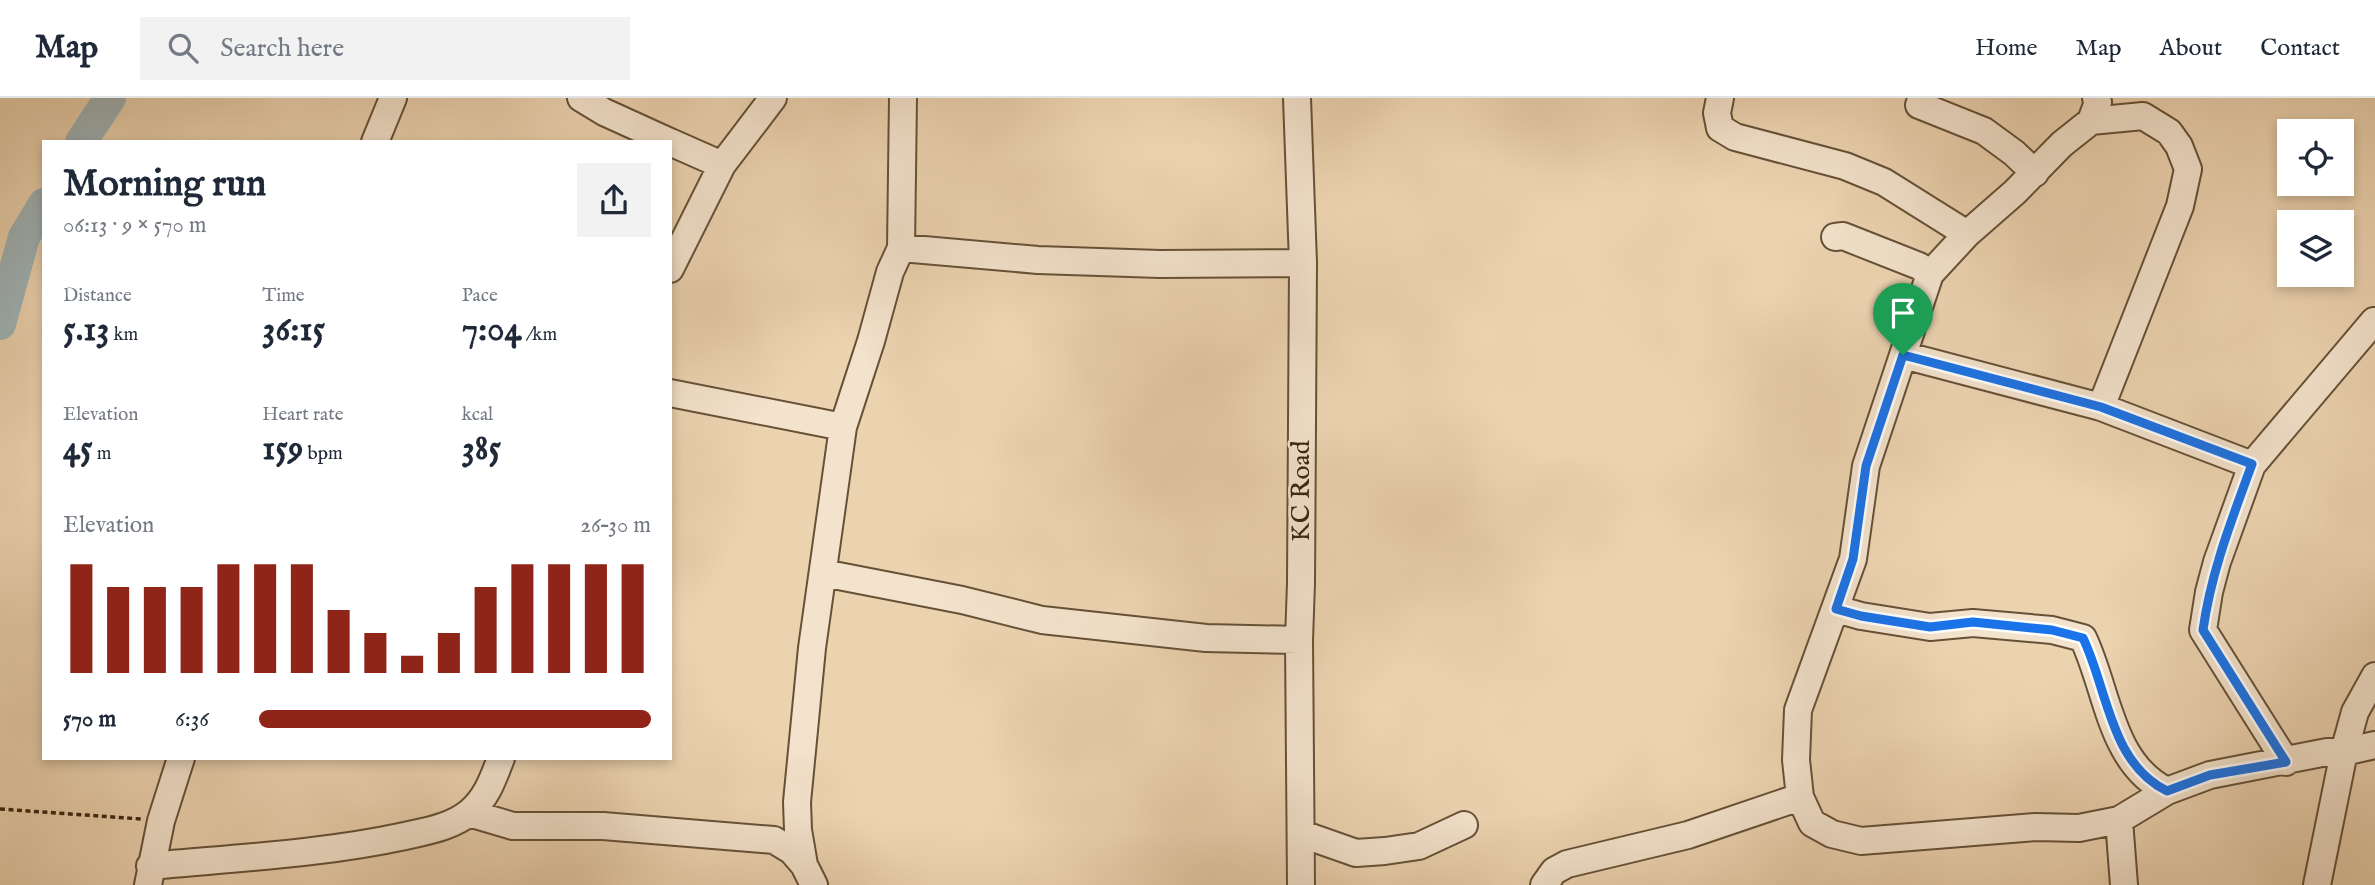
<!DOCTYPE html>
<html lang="en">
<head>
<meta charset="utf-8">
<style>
  :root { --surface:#fff; --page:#f2f2f3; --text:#1f2937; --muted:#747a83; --line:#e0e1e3; --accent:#8f2418 }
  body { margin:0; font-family:"IM FELL English",serif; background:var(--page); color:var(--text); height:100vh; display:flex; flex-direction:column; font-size:26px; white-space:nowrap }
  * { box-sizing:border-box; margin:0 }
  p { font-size:23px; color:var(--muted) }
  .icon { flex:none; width:38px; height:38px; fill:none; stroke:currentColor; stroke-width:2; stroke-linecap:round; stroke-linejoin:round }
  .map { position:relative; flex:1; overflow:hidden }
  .side { position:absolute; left:42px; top:42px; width:630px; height:620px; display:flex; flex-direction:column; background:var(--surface); border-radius:0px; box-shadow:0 4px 10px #0003 }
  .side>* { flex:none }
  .buttons { position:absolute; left:2277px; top:21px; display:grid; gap:14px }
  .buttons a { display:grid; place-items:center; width:77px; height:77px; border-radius:0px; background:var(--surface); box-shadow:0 4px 10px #0003; font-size:35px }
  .pin { position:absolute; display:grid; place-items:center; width:60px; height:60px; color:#fff; margin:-72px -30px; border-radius:50% 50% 50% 0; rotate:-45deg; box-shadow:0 0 7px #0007 }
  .pin .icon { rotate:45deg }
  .round { display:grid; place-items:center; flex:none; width:74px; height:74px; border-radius:0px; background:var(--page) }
  .summary { display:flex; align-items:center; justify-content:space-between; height:119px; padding:0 21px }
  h1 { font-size:38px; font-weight:800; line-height:52px }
  .figures { display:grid; grid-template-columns:repeat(3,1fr); gap:10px; height:119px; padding:7px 21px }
  .figures div { display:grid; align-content:center }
  .figures b { font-size:35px; font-weight:800 }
  .figures small { font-size:19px; font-weight:400 }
  .figures p { font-size:19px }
  .chart { height:196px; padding:14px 21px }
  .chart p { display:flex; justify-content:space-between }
  .chart svg { width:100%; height:126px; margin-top:7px; stroke:var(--accent); stroke-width:6 }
  ul { padding:0 21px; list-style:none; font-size:23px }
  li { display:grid; grid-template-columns:112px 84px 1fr; align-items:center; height:52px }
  li i { height:18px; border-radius:9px; background:var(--accent) }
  header { display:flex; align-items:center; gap:42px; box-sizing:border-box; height:98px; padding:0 35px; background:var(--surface); border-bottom:2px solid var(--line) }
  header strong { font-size:33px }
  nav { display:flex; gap:38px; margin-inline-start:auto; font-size:24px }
  .search { width:490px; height:63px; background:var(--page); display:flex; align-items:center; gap:18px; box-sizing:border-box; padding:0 24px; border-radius:0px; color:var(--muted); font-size:26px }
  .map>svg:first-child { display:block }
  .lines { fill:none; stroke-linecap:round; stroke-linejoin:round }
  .river { stroke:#9fb4b8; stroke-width:32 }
  .minor-casing { stroke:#665137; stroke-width:30 }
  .path { stroke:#3a260f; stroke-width:3.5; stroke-dasharray:5 3.5; stroke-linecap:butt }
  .minor { stroke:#f3e2cc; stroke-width:26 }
  .route-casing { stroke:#fff; stroke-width:14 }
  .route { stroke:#1a73e8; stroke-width:9 }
  .labels { text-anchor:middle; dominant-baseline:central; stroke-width:5; stroke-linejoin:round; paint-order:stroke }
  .street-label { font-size:26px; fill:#3a260f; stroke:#f3e2cc }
</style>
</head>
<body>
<header>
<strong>Map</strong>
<div class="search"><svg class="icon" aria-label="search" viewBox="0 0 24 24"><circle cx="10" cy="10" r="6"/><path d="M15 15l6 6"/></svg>Search here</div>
<nav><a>Home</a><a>Map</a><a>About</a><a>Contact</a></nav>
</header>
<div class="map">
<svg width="2375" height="787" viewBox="0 0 2375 787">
  <rect width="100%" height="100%" fill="#ecd3b0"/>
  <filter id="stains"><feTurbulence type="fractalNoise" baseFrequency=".00286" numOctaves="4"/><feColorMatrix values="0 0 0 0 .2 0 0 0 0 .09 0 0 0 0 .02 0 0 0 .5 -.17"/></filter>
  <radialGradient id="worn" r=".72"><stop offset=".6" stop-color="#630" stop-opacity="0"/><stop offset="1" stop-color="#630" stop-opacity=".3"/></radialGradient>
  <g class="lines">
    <!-- river -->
    <path class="river" d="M81,44L110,0
      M0,226L24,139L44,106"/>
    <defs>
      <path id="minor" d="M581,0L604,14L670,44
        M1297,0L1303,165L1301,485L1299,542L1301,787
        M1720,0L1717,15L1720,30L1735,39L1845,68L1884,84L1967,136
        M2096,0L2098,4L2091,23L2062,46L2015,94L1967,136L1930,176L1866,368L1853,461L1798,612L1796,662L1800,699L1812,725L1832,736L1861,743L2036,729L2079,730L2119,722L2167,693L2210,677L2327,654H2344L2375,647
        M1919,7L1984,33L2014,55L2035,75
        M2091,23L2143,18L2169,34L2179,48L2188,71L2180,108L2101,309
        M375,44L393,0
        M670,44L722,67
        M1835,139L1843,138L1919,168L1930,176
        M901,150L1038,162L1160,166L1303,165
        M670,171L722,67L773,0
        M1903,257L2101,309L2252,367
        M670,295L843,329
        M823,475L962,502L1042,522L1206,540L1299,542
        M1836,511L1861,518L1930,529L1973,525L2052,532L2083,540C2108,592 2110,665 2167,693
        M2286,664L2203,532L2209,494L2217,464L2252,367L2374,223
        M469,715L513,728H603L774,742L792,753L804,767
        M2119,722L2124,787
        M1302,736L1356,755L1385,753L1419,748L1464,727
        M150,768C235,760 322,756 405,738C427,733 452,729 470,714C487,699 493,681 501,660
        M148,787L161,723L181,660
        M814,787L804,767L798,732L797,704L812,550L843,329L871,243L890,174L901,150L903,0
        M1544,787L1554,773L1567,766L1688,737L1800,699
        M2317,787L2344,654L2355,614L2375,578"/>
    </defs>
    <!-- minor casing -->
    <use href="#minor" class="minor-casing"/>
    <!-- path -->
    <path class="path" d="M0,711L141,721"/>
    <!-- minor -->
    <use href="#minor" class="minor"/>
  </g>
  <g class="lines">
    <defs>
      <path id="route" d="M1903,257L2101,309L2252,366C2232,421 2211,474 2203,532L2286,664L2210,677L2167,693C2110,665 2108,592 2083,540L2052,532L1973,524L1930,529L1861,518L1836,511L1853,461L1866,368Z"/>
    </defs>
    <!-- route casing -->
    <use href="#route" class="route-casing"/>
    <!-- route -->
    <use href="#route" class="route"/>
  </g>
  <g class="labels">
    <!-- street labels -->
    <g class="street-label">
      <text transform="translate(1301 393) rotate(-90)">KC Road</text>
    </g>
  </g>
  <rect width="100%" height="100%" filter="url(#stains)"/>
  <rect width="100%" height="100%" fill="url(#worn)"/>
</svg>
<div class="buttons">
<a><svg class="icon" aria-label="locate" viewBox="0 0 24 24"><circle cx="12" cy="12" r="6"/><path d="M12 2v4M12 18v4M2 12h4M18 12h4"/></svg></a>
<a><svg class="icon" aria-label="layers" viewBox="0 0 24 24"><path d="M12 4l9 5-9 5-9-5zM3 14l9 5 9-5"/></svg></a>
</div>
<div class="pin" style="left:1903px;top:257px;background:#1e9e55"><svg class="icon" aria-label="arrive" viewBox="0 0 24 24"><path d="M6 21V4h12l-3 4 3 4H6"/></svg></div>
<section class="side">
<div class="summary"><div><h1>Morning run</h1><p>06:13 · 9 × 570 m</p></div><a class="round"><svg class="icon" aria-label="share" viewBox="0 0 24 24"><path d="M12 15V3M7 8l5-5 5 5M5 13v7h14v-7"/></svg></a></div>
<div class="figures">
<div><p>Distance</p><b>5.13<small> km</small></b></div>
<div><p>Time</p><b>36:15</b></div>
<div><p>Pace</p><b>7:04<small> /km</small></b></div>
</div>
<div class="figures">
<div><p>Elevation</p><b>45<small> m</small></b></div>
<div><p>Heart rate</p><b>159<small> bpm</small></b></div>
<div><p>kcal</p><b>385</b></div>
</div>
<div class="chart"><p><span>Elevation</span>26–30 m</p>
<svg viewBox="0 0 160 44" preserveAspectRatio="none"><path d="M5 44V6M15 44V14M25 44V14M35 44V14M45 44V6M55 44V6M65 44V6M75 44V22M85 44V30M95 44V38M105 44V30M115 44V14M125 44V6M135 44V6M145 44V6M155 44V6"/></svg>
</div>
<ul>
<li><b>570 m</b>6:36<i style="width:100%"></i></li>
</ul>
</section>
</div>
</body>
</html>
